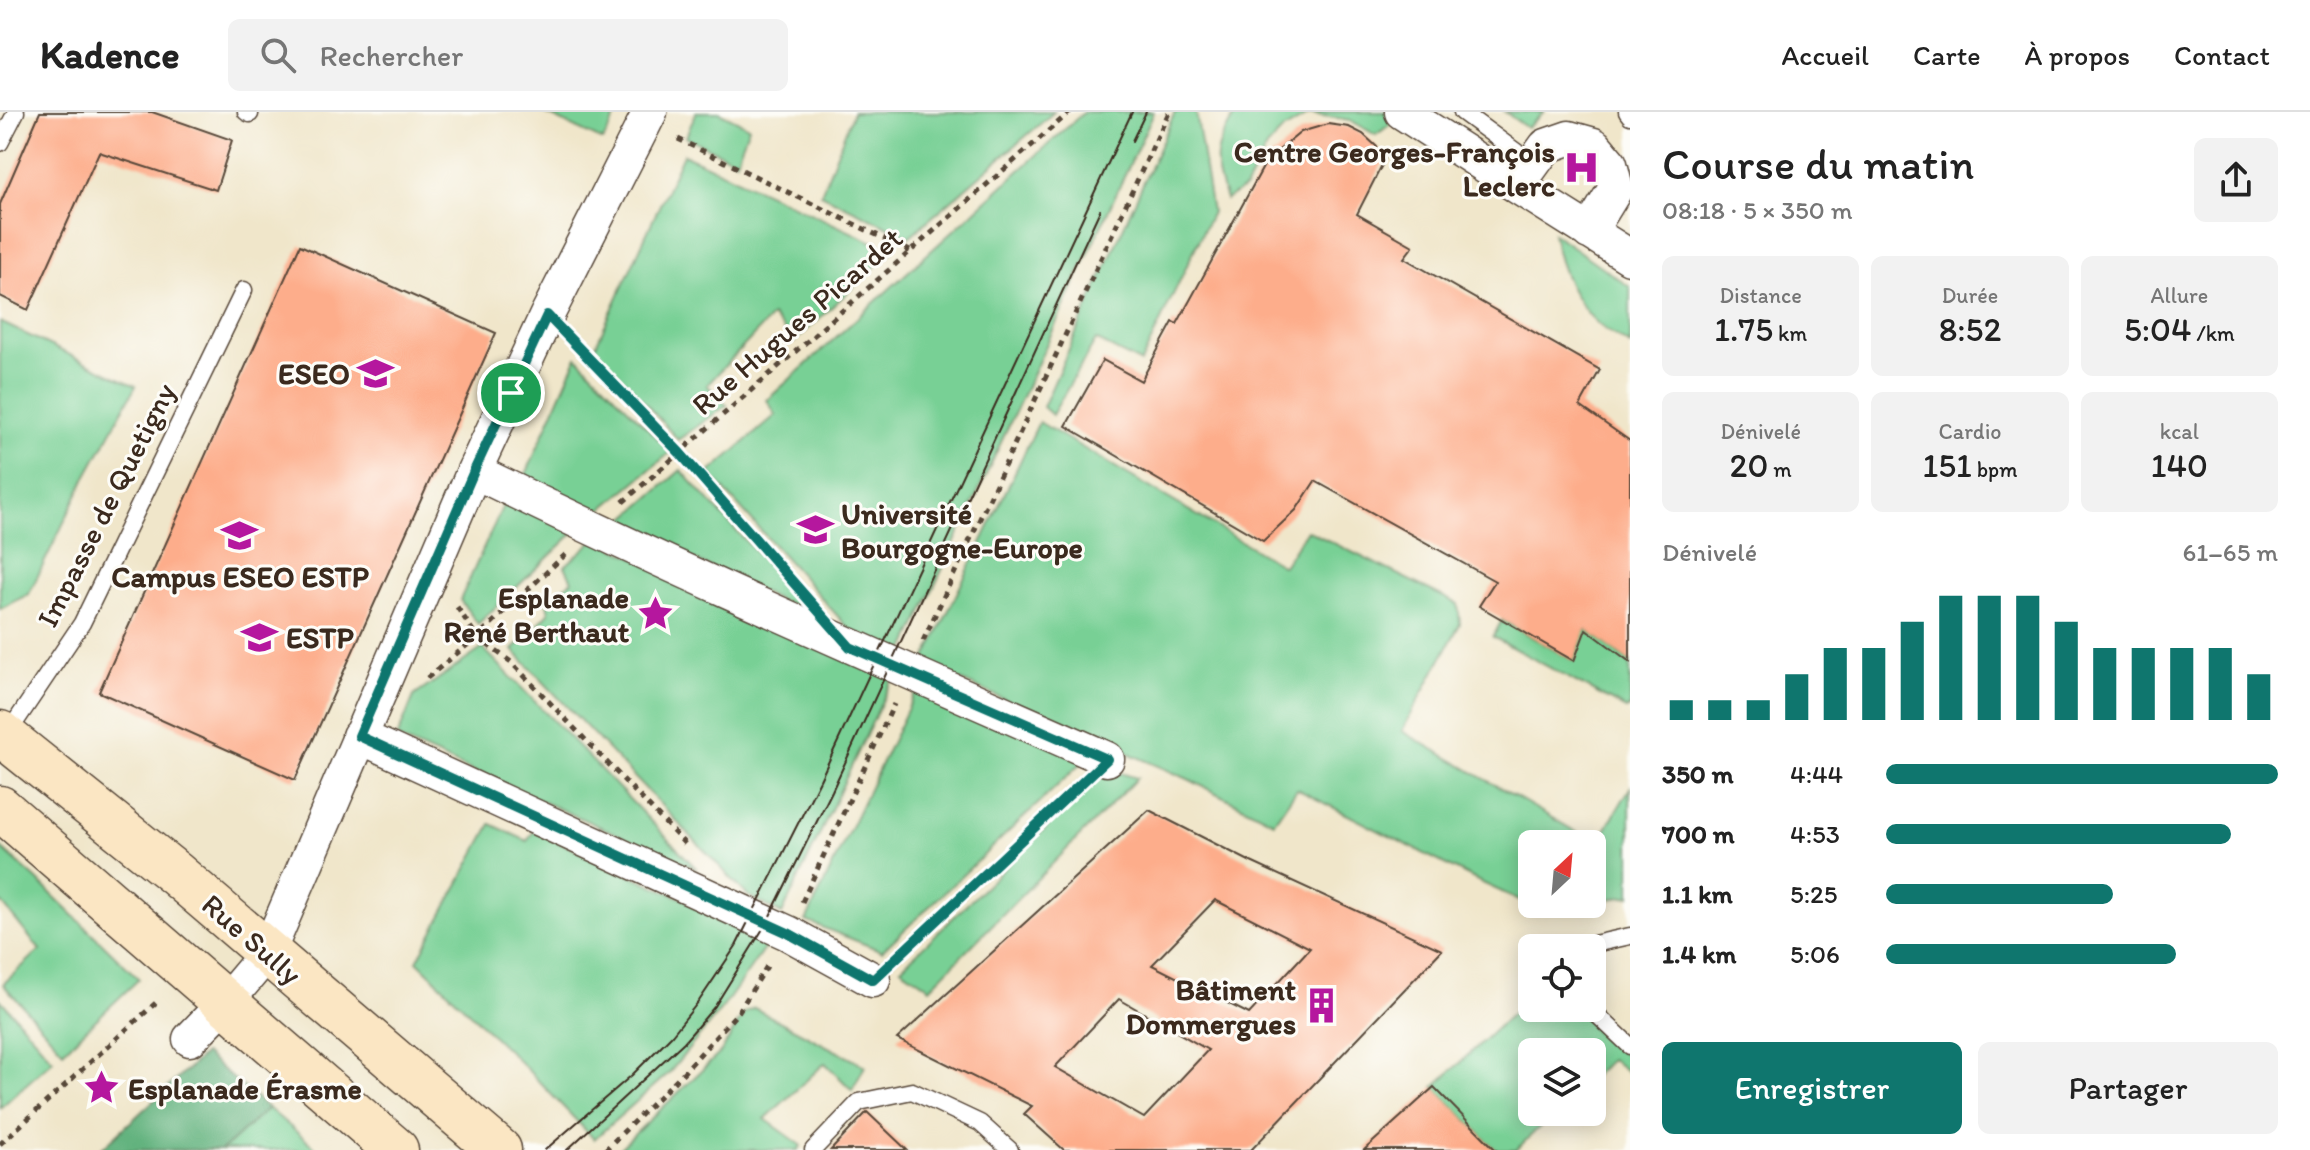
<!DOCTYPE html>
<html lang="fr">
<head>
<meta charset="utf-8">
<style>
  :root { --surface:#fff; --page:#f2f2f2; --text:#222; --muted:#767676; --line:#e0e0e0; --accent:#0f766e }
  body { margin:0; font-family:Itim,sans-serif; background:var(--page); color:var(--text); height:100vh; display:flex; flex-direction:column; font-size:30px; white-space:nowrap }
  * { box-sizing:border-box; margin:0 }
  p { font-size:26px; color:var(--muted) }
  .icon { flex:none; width:44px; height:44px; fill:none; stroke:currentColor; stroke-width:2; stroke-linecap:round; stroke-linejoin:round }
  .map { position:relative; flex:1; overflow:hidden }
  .sheet { display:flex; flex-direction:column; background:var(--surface); width:680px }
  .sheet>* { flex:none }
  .needle { width:52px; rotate:26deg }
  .controls { position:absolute; left:1518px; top:718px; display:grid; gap:16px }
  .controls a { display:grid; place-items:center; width:88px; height:88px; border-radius:12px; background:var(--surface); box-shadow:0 4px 20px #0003; font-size:40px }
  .pin { position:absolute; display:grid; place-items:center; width:68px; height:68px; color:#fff; margin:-34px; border:4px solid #fff; border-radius:50%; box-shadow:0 2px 8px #0007 }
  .round { display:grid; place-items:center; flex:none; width:84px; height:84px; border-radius:12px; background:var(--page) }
  .summary { display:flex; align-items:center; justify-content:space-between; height:136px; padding:0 32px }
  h1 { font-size:44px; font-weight:600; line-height:60px }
  .figures { display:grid; grid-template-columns:repeat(3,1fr); gap:12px; height:136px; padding:8px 32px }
  .figures div { display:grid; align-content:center; border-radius:12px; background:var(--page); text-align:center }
  .figures b { font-size:34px; font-weight:600 }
  .figures small { font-size:22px; font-weight:400 }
  .figures p { font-size:22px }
  .chart { height:224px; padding:16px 32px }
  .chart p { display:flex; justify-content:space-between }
  .chart svg { width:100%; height:144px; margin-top:8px; stroke:var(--accent); stroke-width:6 }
  .button { display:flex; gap:16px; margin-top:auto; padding:16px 32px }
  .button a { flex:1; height:92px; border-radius:12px; background:var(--accent); color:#fff; font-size:32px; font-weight:600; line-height:92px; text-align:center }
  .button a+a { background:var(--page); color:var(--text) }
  ul { padding:0 32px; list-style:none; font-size:26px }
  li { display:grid; grid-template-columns:128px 96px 1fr; align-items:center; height:60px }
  li i { height:20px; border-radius:10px; background:var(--accent) }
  header { display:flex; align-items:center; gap:48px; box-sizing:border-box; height:112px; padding:0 40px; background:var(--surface); border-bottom:2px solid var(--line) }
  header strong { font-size:38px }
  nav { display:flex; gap:44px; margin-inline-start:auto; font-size:28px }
  .search { width:560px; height:72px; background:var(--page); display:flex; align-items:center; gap:20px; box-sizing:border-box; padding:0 28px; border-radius:12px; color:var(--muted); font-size:30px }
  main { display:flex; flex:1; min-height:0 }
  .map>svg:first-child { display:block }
  .green { fill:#78d095; stroke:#5a7d5a; stroke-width:2 }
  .forest { fill:#62b27e; stroke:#4e6e4e; stroke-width:2 }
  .building { fill:#fdad8b; fill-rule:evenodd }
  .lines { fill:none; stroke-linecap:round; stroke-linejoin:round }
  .lane-casing { stroke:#564638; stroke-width:19 }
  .street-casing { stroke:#564638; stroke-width:37 }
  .secondary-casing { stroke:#564638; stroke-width:47 }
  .path { stroke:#564638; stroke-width:5; stroke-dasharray:6 6; stroke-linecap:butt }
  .lane { stroke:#fff; stroke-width:16 }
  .street { stroke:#fff; stroke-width:34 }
  .secondary { stroke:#fbe6c3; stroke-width:44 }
  .tram { stroke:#3b2a1e; stroke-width:2 }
  .route-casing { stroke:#fff; stroke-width:16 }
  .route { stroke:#0f766e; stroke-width:10 }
  .labels { text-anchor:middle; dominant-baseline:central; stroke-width:6; stroke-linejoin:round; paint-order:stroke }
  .poi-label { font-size:30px; font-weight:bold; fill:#3b2a1e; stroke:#fdfcf7; text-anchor:end }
  .street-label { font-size:30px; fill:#3b2a1e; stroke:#fdfcf7 }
</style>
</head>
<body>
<header>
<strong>Kadence</strong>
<div class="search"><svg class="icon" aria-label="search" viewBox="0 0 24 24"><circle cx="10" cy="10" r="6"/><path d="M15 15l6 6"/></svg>Rechercher</div>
<nav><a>Accueil</a><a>Carte</a><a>À propos</a><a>Contact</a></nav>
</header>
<main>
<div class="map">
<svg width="1630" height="1038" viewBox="0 0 1630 1038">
  <rect width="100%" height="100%" fill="#fdfcf7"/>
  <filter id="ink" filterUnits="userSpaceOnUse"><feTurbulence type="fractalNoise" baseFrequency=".0125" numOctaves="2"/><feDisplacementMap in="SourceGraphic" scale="16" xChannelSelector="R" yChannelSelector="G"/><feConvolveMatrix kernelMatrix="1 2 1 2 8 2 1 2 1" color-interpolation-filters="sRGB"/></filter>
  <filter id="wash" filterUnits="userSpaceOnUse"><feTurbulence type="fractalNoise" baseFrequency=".006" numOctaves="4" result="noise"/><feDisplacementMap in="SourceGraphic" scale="32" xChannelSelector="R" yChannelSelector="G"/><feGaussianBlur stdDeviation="1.8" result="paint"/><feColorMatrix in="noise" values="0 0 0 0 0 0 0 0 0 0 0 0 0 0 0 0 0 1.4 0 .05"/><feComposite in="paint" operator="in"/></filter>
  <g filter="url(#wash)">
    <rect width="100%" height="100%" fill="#f0e6ca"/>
    <!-- green -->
    <path class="green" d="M542,0H618L603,29Z
      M696,0H719L749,15L736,49L686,25Z
      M853,0H1054L909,125L821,82Z
      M1084,0H1154L904,540L850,518L709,361L776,303L767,288Z
      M1175,0H1196L1212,100L1141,251L1096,228L1052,303L1043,295Z
      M1247,0H1392L1396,8L1376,23L1350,8L1310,2L1282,19L1267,35L1246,75L1226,88C1212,47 1213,41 1234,4Z
      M1505,0H1544L1527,16Z
      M683,42L892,139L794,230L772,204L707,273L727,293L678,328L595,235Z
      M1553,121L1630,175V233C1620,226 1607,220 1598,212C1572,188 1559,154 1553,121Z
      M0,210L136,274L86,365L29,482L0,497Z
      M577,245L671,340L595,403L523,369Z
      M1039,310L1283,454L1307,418L1458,492L1460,512L1402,619L1597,732L1630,676V784L1592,789V732H1532V792H1566L1537,796L1478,769L1297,677L1274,710L1188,667L923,552Z
      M681,358L815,505L619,412Z
      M506,387L577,418L478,512L460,488Z
      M595,427L893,566L782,802L747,783L513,538L549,501L546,487L572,469L565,454Z
      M1502,508L1574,549L1586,517L1630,550V595L1626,597L1493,525Z
      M483,536L697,757L397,626L414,584Z
      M919,573L1092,641L882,839L806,809Z
      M1107,657L1137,666L930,876L901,856Z
      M491,712L527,729L534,719L771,827L724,894L670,960L594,1027L525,955L417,849Z
      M0,735L36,767L139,867L63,939L3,872L40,838L0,789Z
      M1532,883V896H1574L1630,948V962L1611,947L1592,965V940H1532V1000H1555L1516,1038H1496L1434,975Z
      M0,887L53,948L0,996Z
      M754,896L865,954L852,978L825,951L765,1007L801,1033L799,1038H618L721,940L744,901Z
      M268,996L318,1038H222Z"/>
    <!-- forest -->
    <path class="forest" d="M204,942L268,996L222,1038H100Z"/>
    <g id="blocks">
      <!-- building -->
      <path class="building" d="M40,0H152L232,28L216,78L99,40L28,198L0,184V92Z
        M1328,12L1349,15L1363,22L1377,35L1385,47L1357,102L1413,134L1404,146L1600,258L1580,294L1630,329V550L1586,517L1574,549L1479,494L1495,469L1315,369L1296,398L1263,429L1066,314L1103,248L1141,269L1173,210L1177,212L1267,48L1301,20Z
        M300,133L496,221L295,668L99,580Z
        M1149,698L1251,750L1442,838L1251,1038H1064L1024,1002L1032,994L897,927ZM1215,788L1310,836L1249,902L1152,853ZM1119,887L1208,938L1144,1006L1055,955Z
        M1434,975L1496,1038H1364Z
        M867,1000L907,1038H831Z"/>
    </g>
  </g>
  <g filter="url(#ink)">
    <use href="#blocks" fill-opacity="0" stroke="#564638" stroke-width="2"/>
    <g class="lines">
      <defs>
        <path id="lane" d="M246,0L250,2
          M1462,0L1533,52
          M1627,0L1630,4
          M0,31L16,0
          M6,624L82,511L244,178
          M1576,836L1630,824
          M1590,896L1630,934
          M813,1038L859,990L912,979L980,1011L1010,1038"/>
        <path id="street" d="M1402,0L1517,74
          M1589,120L1616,76L1610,52L1594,33L1569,26L1546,34L1517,74L1630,145
          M474,359C683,462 895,553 1107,647
          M359,624L788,821L873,868
          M190,927L225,891L268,840L474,359L547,203L650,0"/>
        <path id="secondary" d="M0,621L176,762L499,1038
          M0,696L396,1038"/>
      </defs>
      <!-- lane casing -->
      <use href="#lane" class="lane-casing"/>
      <!-- street casing -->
      <use href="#street" class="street-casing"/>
      <!-- secondary casing -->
      <use href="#secondary" class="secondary-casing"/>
      <!-- path -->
      <path class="path" d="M678,27L910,139
        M573,229L680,341L787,464
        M623,390L1070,0
        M457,495L477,525L511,550L685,732
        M923,529L1169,0
        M427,566L477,525L566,442
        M802,790L894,592
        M900,843L1079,674
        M0,1032L160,887
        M605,1038L683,961L739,899L769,851"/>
      <!-- lane -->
      <use href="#lane" class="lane"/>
      <!-- street -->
      <use href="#street" class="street"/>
      <!-- secondary -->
      <use href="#secondary" class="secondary"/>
      <!-- tram -->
      <path class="tram" d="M1132,29L1146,0
        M545,1038L632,963L672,923L699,889L736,834L820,668L1132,0
        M567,1038L684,930L715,894L766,812L832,679L1100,98"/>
    </g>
  </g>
  <g class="lines" filter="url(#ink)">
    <defs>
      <path id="route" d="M547,203L680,341L850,535L1107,647L873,868L788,821L359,624L474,359Z"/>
    </defs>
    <!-- route casing -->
    <use href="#route" class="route-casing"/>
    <!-- route -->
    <use href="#route" class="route"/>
  </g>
  <!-- icons -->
  <defs>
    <symbol id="hospital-bare" viewBox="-9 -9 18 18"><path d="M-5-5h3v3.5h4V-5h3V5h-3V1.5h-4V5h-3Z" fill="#b5179e" stroke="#fdfcf7" stroke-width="2.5" paint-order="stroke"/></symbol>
    <symbol id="university-bare" viewBox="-9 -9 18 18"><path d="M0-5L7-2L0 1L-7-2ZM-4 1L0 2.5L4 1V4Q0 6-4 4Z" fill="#b5179e" stroke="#fdfcf7" stroke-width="2.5" paint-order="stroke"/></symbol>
    <symbol id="sight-bare" viewBox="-9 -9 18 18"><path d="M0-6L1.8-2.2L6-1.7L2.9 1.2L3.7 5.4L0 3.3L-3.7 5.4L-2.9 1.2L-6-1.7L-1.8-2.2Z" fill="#b5179e" stroke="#fdfcf7" stroke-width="2.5" paint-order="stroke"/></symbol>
    <symbol id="building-bare" viewBox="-9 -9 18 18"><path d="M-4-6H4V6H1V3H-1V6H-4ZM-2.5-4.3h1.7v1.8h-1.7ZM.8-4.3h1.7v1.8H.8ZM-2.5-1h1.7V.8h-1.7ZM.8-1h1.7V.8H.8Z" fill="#b5179e" stroke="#fdfcf7" stroke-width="2.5" paint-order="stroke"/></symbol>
  </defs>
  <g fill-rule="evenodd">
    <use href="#hospital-bare" x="1556" y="30" width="51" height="51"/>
    <use href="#university-bare" x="350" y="236" width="51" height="51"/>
    <use href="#university-bare" x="790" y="392" width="51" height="51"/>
    <use href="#university-bare" x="214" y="398" width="51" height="51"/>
    <use href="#sight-bare" x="630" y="476" width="51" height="51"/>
    <use href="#university-bare" x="234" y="500" width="51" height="51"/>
    <use href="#building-bare" x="1296" y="868" width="51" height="51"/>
    <use href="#sight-bare" x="76" y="950" width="51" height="51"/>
  </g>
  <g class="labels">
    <!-- poi labels -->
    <g class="poi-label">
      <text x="1555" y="39">Centre Georges-François<tspan x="1555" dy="34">Leclerc</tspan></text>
      <text x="350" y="261">ESEO</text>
      <text x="841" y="401" text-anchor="start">Université<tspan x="841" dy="34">Bourgogne-Europe</tspan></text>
      <text x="240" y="464" text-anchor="middle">Campus ESEO ESTP</text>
      <text x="629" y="485">Esplanade<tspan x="629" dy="34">René Berthaut</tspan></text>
      <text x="286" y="525" text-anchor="start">ESTP</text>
      <text x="1296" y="877">Bâtiment<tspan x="1296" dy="34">Dommergues</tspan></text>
      <text x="128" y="976" text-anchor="start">Esplanade Érasme</text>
    </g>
    <!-- street labels -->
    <g class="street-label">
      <text transform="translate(797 209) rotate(-41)">Rue Hugues Picardet</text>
      <text transform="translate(106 393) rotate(-63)">Impasse de Quetigny</text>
      <text transform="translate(252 827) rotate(41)">Rue Sully</text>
    </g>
  </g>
</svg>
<div class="controls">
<a><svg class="needle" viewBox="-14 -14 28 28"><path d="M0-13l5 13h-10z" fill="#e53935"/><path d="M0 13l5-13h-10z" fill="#767676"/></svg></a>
<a><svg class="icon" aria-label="locate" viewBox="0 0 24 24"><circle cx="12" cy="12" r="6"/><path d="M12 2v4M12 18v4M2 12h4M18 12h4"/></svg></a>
<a><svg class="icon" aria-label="layers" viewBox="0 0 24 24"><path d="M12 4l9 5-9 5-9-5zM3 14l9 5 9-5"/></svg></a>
</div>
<div class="pin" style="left:511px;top:281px;background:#1e9e55"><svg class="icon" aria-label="arrive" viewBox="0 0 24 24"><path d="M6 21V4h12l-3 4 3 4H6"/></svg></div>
</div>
<section class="sheet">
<div class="summary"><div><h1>Course du matin</h1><p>08:18 · 5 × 350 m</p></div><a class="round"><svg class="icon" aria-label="share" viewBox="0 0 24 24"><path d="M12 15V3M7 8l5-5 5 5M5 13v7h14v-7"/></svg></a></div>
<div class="figures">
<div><p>Distance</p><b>1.75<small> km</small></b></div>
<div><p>Durée</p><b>8:52</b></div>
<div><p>Allure</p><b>5:04<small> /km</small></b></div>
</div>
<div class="figures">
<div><p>Dénivelé</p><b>20<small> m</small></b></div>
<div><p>Cardio</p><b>151<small> bpm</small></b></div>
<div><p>kcal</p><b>140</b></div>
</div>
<div class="chart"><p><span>Dénivelé</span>61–65 m</p>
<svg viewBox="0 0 160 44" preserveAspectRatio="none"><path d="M5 44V38M15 44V38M25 44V38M35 44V30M45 44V22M55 44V22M65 44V14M75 44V6M85 44V6M95 44V6M105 44V14M115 44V22M125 44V22M135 44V22M145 44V22M155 44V30"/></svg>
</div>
<ul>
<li><b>350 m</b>4:44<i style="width:100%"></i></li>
<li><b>700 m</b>4:53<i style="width:88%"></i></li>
<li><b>1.1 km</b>5:25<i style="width:58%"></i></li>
<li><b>1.4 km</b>5:06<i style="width:74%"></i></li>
</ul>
<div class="button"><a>Enregistrer</a><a>Partager</a></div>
</section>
</main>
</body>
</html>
